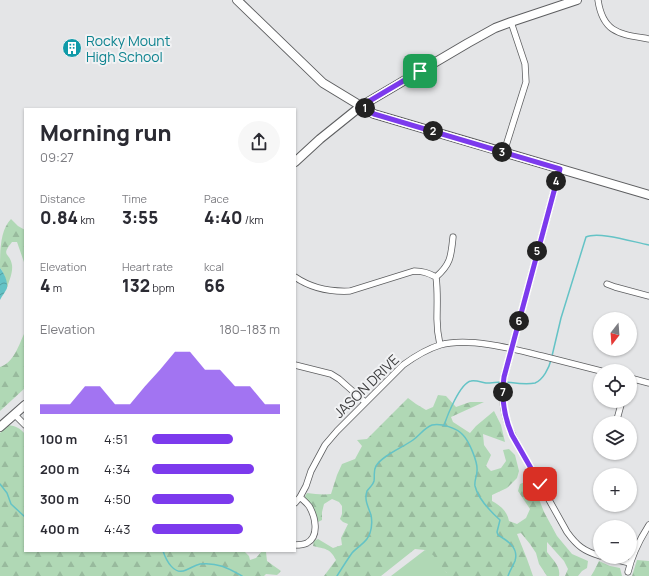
<!DOCTYPE html>
<html lang="en">
<head>
<meta charset="utf-8">
<style>
  :root { --surface:#fff; --page:#f7f7f7; --text:#2b2b33; --muted:#7c7c81; --accent:#7c3aed }
  body { margin:0; font-family:Manrope,sans-serif; background:var(--page); color:var(--text); height:100vh; display:flex; flex-direction:column; font-size:15px; white-space:nowrap }
  * { box-sizing:border-box; margin:0 }
  p { font-size:13px; color:var(--muted) }
  .icon { flex:none; width:22px; height:22px; fill:none; stroke:currentColor; stroke-width:2; stroke-linecap:round; stroke-linejoin:round }
  .map { position:relative; flex:1; overflow:hidden }
  .drawer { position:absolute; left:24px; top:108px; width:272px; height:444px; display:flex; flex-direction:column; background:var(--surface); border-radius:0px; box-shadow:0 1px 3px #0004 }
  .drawer>* { flex:none }
  .needle { width:26px; rotate:197deg }
  .buttons { position:absolute; left:593px; top:312px; display:grid; gap:8px }
  .buttons a { display:grid; place-items:center; width:44px; height:44px; border-radius:50%; background:var(--surface); box-shadow:0 1px 3px #0004; font-size:20px }
  .pin { position:absolute; display:grid; place-items:center; width:34px; height:34px; color:#fff; margin:-17px; border-radius:8px; box-shadow:0 2px 6px #0006 }
  .km { position:absolute; width:20px; height:20px; margin:-10px; border-radius:50%; background:#222; color:#fff; font-size:11px; line-height:20px; text-align:center }
  .round { display:grid; place-items:center; flex:none; width:42px; height:42px; border-radius:21px; background:var(--page) }
  .head { display:flex; align-items:center; justify-content:space-between; height:68px; padding:0 16px }
  h1 { font-size:22px; font-weight:800; line-height:30px }
  .figures { display:grid; grid-template-columns:repeat(3,1fr); gap:6px; height:68px; padding:4px 16px }
  .figures div { display:grid; align-content:center }
  .figures b { font-size:17px; font-weight:800 }
  .figures small { font-size:11px; font-weight:400 }
  .figures p { font-size:11px }
  .chart { height:112px; padding:8px 16px }
  .chart p { display:flex; justify-content:space-between }
  .chart svg { width:100%; height:72px; margin-top:4px; fill:var(--accent); opacity:.7 }
  ul { padding:0 16px; list-style:none; font-size:13px }
  li { display:grid; grid-template-columns:64px 48px 1fr; align-items:center; height:30px }
  li i { height:10px; border-radius:5px; background:var(--accent) }
  .map>svg:first-child { display:block }
  .forest { fill:url(#forest-firs) }
  .pitch { fill:#b0d8b5 }
  .water { fill:url(#water-waves) }
  .lines { fill:none; stroke-linecap:round; stroke-linejoin:round }
  .stream { stroke:#64c3c6; stroke-width:1.5 }
  .street-casing { stroke:#5d5e60; stroke-width:7 }
  .secondary-casing { stroke:#5d5e60; stroke-width:10 }
  .street { stroke:#fff; stroke-width:5.5 }
  .secondary { stroke:#fff; stroke-width:8 }
  .route-casing { stroke:#fff; stroke-width:8 }
  .route { stroke:#7c3aed; stroke-width:5 }
  .labels { text-anchor:middle; dominant-baseline:central; stroke-width:4; stroke-linejoin:round; paint-order:stroke }
  .culture-label { font-size:14px; fill:#0d838f; stroke:#f1f2f4; text-anchor:start }
  .street-label { font-size:14px; fill:#3c3c3d; stroke:#f1f2f4 }
</style>
</head>
<body>
<div class="map">
<svg width="649" height="576" viewBox="0 0 649 576">
  <defs>
    <pattern id="forest-firs" width="22" height="20" patternUnits="userSpaceOnUse"><rect width="22" height="20" fill="#b0d8b5"/><path d="M5 1l3.5 6h-7zM16 11l3.5 6h-7z" fill="#98ba9d"/></pattern>
    <pattern id="water-waves" width="16" height="10" patternUnits="userSpaceOnUse"><rect width="16" height="10" fill="#64c3c6"/><path d="M0 5q4-4 8 0t8 0" fill="none" stroke="#54a0a2"/></pattern>
  </defs>
  <rect width="100%" height="100%" fill="#e4e5e7"/>
  <!-- forest -->
  <path class="forest" d="M11,219L18,226L25,230V265L17,242H12C0,257 10,252 12,265C13,273 9,281 7,288C6,281 5,274 0,268C0,252 0,230 11,219Z
    M25,332V388L0,411V367C14,363 19,344 25,332Z
    M438,395L446,396L456,407L470,402H484L451,417L453,422L470,433L476,426L494,411L501,425L505,442L483,434L484,445L491,455L486,466L491,471L501,468L506,461L503,450L509,449L515,455L519,471L517,478L507,488L492,495V501C501,506 507,511 509,521L517,524L526,518L530,509L518,491L520,484L525,482L535,489L544,512L557,536L572,554L588,561L587,568L582,571L578,576H565L568,569L564,561L547,542V552C552,559 561,566 559,576H547L539,564L536,553L530,544L521,533L517,534L527,559L533,576H447V573L425,550L415,549L381,576H324L336,560C330,548 325,549 313,546L314,541L318,539L333,548L342,545L341,538L348,524L343,522L340,519L342,514V506L339,502L332,499L324,504L322,512V520L318,522L315,512L304,498L307,493C315,494 323,495 331,494L337,475L342,464L355,459L362,446L357,440L367,439L408,398L416,404L426,410L433,407Z
    M8,425C16,426 20,428 25,434V551H225V552L244,551L249,556L250,560L256,558L262,551H279V552H266L267,561L281,571L277,575L266,574L264,576H0V433Z
    M637,560L649,561V576H632Z
    M599,561L610,566L620,568L622,576H591L594,571Z"/>
  <!-- pitch -->
  <path class="pitch" d="M425,550L433,555L447,573V576H391Z"/>
  <!-- water -->
  <path class="water" d="M0,268C4,273 8,281 7,288C6,291 2,296 0,300Z"/>
  <g class="lines">
    <!-- stream -->
    <path class="stream" d="M552,356L561,318L586,237C599,231 633,242 649,245
      M506,382C515,383 526,385 535,383C543,380 549,368 551,360
      M444,426C447,416 460,383 471,381C475,380 481,382 486,383C492,383 497,382 502,382
      M0,484L7,493L11,504L25,517
      M139,551H143
      M163,551C166,560 174,576 186,570C191,568 195,565 200,564C217,562 228,568 242,576
      M337,576C342,568 347,560 352,553C358,546 368,542 370,533C372,527 372,520 371,515C368,506 364,500 367,491C369,488 373,485 374,481C375,476 373,471 376,466C383,455 402,448 413,440C420,435 424,428 432,425C441,423 457,428 463,435C469,441 478,462 477,471C477,476 474,481 475,486C478,499 490,511 500,520L497,532L498,535C508,541 519,548 515,561C513,566 510,570 508,576"/>
    <defs>
      <path id="street" d="M598,0C603,34 621,34 649,39
        M504,152L526,82L525,64L511,22
        M560,169L504,377C497,416 515,441 534,473C545,493 556,512 567,532C577,546 584,551 600,556
        M295,277C311,288 330,292 350,291L414,271C423,271 428,273 436,277C438,292 437,305 437,319C437,328 438,336 440,345
        M436,277C451,264 451,256 453,237
        M607,284L615,287L649,296
        M295,365L331,374L339,379L365,402
        M630,378L649,383
        M15,415L25,425
        M616,423L622,401
        M295,503L300,497L306,486L311,471L325,445L337,431L403,365C414,357 427,349 440,345C469,337 514,349 542,356C562,361 582,366 601,371
        M295,545C299,545 303,545 307,543C320,536 315,516 309,506C306,502 303,500 300,497
        M606,557L630,563
        M628,572C632,555 640,539 649,525"/>
      <path id="secondary" d="M237,0L323,83L374,114L649,195
        M295,162L320,139L361,106L468,43L495,28L511,22L577,0
        M0,427L25,405"/>
    </defs>
    <!-- street casing -->
    <use href="#street" class="street-casing"/>
    <!-- secondary casing -->
    <use href="#secondary" class="secondary-casing"/>
    <!-- street -->
    <use href="#street" class="street"/>
    <!-- secondary -->
    <use href="#secondary" class="secondary"/>
  </g>
  <g class="lines">
    <defs>
      <path id="route" d="M420,71L361,106L374,114L560,169L504,377C501,397 504,416 512,435L540,484"/>
    </defs>
    <!-- route casing -->
    <use href="#route" class="route-casing"/>
    <!-- route -->
    <use href="#route" class="route"/>
  </g>
  <!-- icons -->
  <defs>
    <symbol id="building-disc" viewBox="-11 -11 22 22"><circle r="9.5" fill="#0f9aa8" stroke="#f1f2f4"/><path d="M-4-6H4V6H1V3H-1V6H-4ZM-2.5-4.3h1.7v1.8h-1.7ZM.8-4.3h1.7v1.8H.8ZM-2.5-1h1.7V.8h-1.7ZM.8-1h1.7V.8H.8Z" fill="#fff"/></symbol>
  </defs>
  <g fill-rule="evenodd">
    <use href="#building-disc" x="61" y="37" width="22" height="22"/>
  </g>
  <g class="labels">
    <!-- culture labels -->
    <g class="culture-label">
      <text x="86" y="40">Rocky Mount<tspan x="86" dy="16">High School</tspan></text>
    </g>
    <!-- street labels -->
    <g class="street-label">
      <text transform="translate(366 386) rotate(-44)">JASON DRIVE</text>
    </g>
  </g>
</svg>
<div class="buttons">
<a><svg class="needle" viewBox="-14 -14 28 28"><path d="M0-13l5 13h-10z" fill="#e53935"/><path d="M0 13l5-13h-10z" fill="#7c7c81"/></svg></a>
<a><svg class="icon" aria-label="locate" viewBox="0 0 24 24"><circle cx="12" cy="12" r="6"/><path d="M12 2v4M12 18v4M2 12h4M18 12h4"/></svg></a>
<a><svg class="icon" aria-label="layers" viewBox="0 0 24 24"><path d="M12 4l9 5-9 5-9-5zM3 14l9 5 9-5"/></svg></a>
<a>+</a>
<a>−</a>
</div>
<div class="pin" style="left:420px;top:71px;background:#1e9e55"><svg class="icon" aria-label="arrive" viewBox="0 0 24 24"><path d="M6 21V4h12l-3 4 3 4H6"/></svg></div>
<div class="pin" style="left:540px;top:484px;background:#d93025"><svg class="icon" aria-label="check" viewBox="0 0 24 24"><path d="M5 12l5 5 9-10"/></svg></div>
<b class="km" style="left:365px;top:108px">1</b>
<b class="km" style="left:433px;top:131px">2</b>
<b class="km" style="left:502px;top:152px">3</b>
<b class="km" style="left:556px;top:181px">4</b>
<b class="km" style="left:537px;top:251px">5</b>
<b class="km" style="left:519px;top:321px">6</b>
<b class="km" style="left:503px;top:392px">7</b>
<section class="drawer">
<div class="head"><div><h1>Morning run</h1><p>09:27</p></div><a class="round"><svg class="icon" aria-label="share" viewBox="0 0 24 24"><path d="M12 15V3M7 8l5-5 5 5M5 13v7h14v-7"/></svg></a></div>
<div class="figures">
<div><p>Distance</p><b>0.84<small> km</small></b></div>
<div><p>Time</p><b>3:55</b></div>
<div><p>Pace</p><b>4:40<small> /km</small></b></div>
</div>
<div class="figures">
<div><p>Elevation</p><b>4<small> m</small></b></div>
<div><p>Heart rate</p><b>132<small> bpm</small></b></div>
<div><p>kcal</p><b>66</b></div>
</div>
<div class="chart"><p><span>Elevation</span>180–183 m</p>
<svg viewBox="0 0 160 44" preserveAspectRatio="none"><path d="M0 44V38L10 38L20 38L30 27L40 27L50 38L60 38L70 27L80 17L90 6L100 6L110 17L120 17L130 27L140 27L150 38L160 38V44z"/></svg>
</div>
<ul>
<li><b>100 m</b>4:51<i style="width:63%"></i></li>
<li><b>200 m</b>4:34<i style="width:80%"></i></li>
<li><b>300 m</b>4:50<i style="width:64%"></i></li>
<li><b>400 m</b>4:43<i style="width:71%"></i></li>
</ul>
</section>
</div>
</body>
</html>
